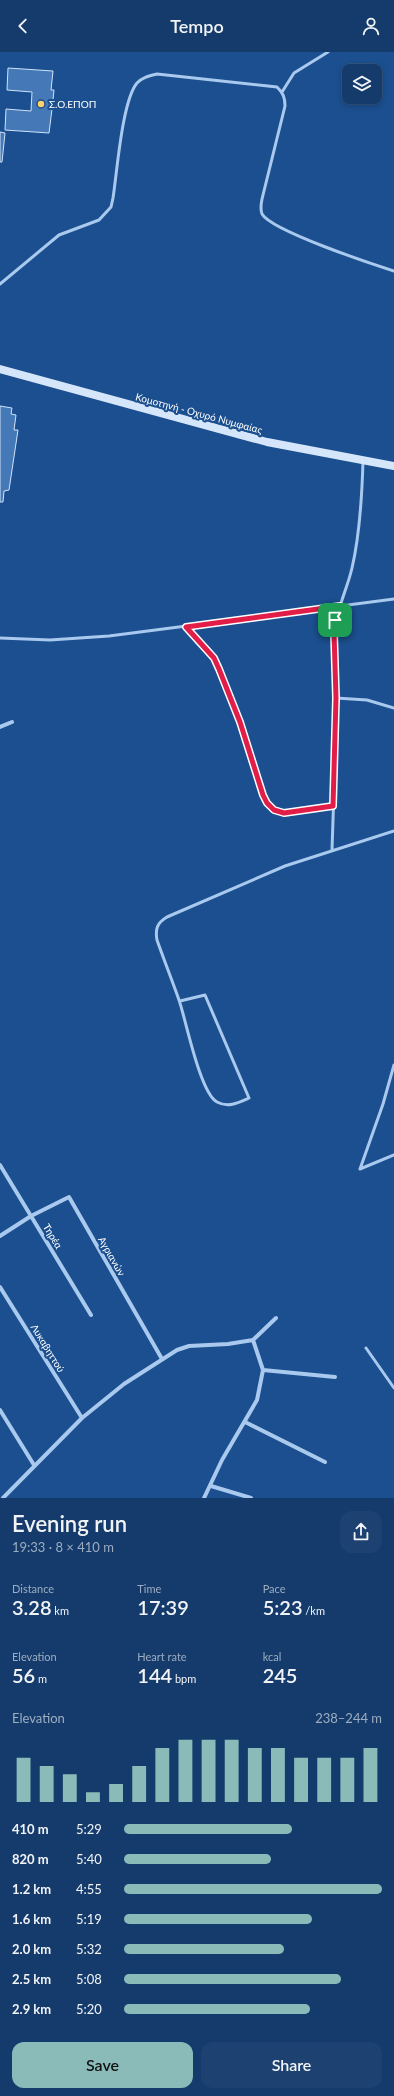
<!DOCTYPE html>
<html lang="en">
<head>
<meta charset="utf-8">
<style>
  :root { --surface:#143b6b; --page:#1d4271; --text:#f1f3f6; --muted:#9dadc1; --line:#33557e; --accent:#8bbbb9 }
  body { margin:0; font-family:Lato,sans-serif; background:var(--page); color:var(--text); height:100vh; display:flex; flex-direction:column; font-size:15px; white-space:nowrap }
  * { box-sizing:border-box; margin:0 }
  p { font-size:13px; color:var(--muted) }
  .icon { flex:none; width:22px; height:22px; fill:none; stroke:currentColor; stroke-width:2; stroke-linecap:round; stroke-linejoin:round }
  .map { position:relative; height:1446px; overflow:hidden }
  .details { display:flex; flex-direction:column; background:var(--surface); flex:1 }
  .details>* { flex:none }
  .fabs { position:absolute; left:342px; top:12px; display:grid; gap:8px }
  .fabs a { display:grid; place-items:center; width:40px; height:40px; border-radius:8px; background:var(--surface); box-shadow:0 2px 6px #0003,0 0 0 1px var(--line); font-size:20px }
  .pin { position:absolute; display:grid; place-items:center; width:34px; height:34px; color:#fff; margin:-17px; border-radius:8px; box-shadow:0 2px 6px #0006 }
  .round { display:grid; place-items:center; flex:none; width:42px; height:42px; border-radius:12px; background:var(--page) }
  .overview { display:flex; align-items:center; justify-content:space-between; height:68px; padding:0 12px }
  h1 { font-size:22px; font-weight:600; line-height:30px }
  .metrics { display:grid; grid-template-columns:repeat(3,1fr); gap:6px; height:68px; padding:4px 12px }
  .metrics div { display:grid; align-content:center }
  .metrics b { font-size:20px; font-weight:600 }
  .metrics small { font-size:11px; font-weight:400 }
  .metrics p { font-size:11px }
  .chart { height:112px; padding:8px 12px }
  .chart p { display:flex; justify-content:space-between }
  .chart svg { width:100%; height:72px; margin-top:4px; stroke:var(--accent); stroke-width:6 }
  .button { display:flex; gap:8px; margin-top:auto; padding:8px 12px }
  .button a { flex:1; height:46px; border-radius:12px; background:var(--accent); color:#111; font-size:16px; font-weight:600; line-height:46px; text-align:center }
  .button a+a { background:var(--page); color:var(--text) }
  ul { padding:0 12px; list-style:none; font-size:13px }
  li { display:grid; grid-template-columns:64px 48px 1fr; align-items:center; height:30px }
  li i { height:10px; border-radius:5px; background:var(--accent) }
  header { display:flex; justify-content:space-between; align-items:center; height:52px; padding:0 12px; background:var(--surface); font-size:18px; font-weight:600 }
  .map>svg:first-child { display:block }
  .building { fill:#4478b7; stroke:#cfe3fa }
  .lines { fill:none; stroke-linecap:round; stroke-linejoin:round }
  .service { stroke:#a9c9ee; stroke-width:3 }
  .minor { stroke:#a9c9ee; stroke-width:4 }
  .secondary { stroke:#d6e6fa; stroke-width:8 }
  .route-casing { stroke:#fff; stroke-width:8 }
  .route { stroke:#e11d48; stroke-width:5 }
  .poi-dot { fill:#ffd166; stroke:#1b4f8f; stroke-width:1.5 }
  .labels { text-anchor:middle; dominant-baseline:central; stroke-width:4; stroke-linejoin:round; paint-order:stroke }
  .poi-label { font-size:10px; fill:#fff; stroke:#1b4f8f; text-anchor:start }
  .street-label { font-size:10px; fill:#fff; stroke:#1b4f8f }
</style>
</head>
<body>
<header><svg class="icon" aria-label="back" viewBox="0 0 24 24"><path d="M15 5l-7 7 7 7"/></svg>Tempo<svg class="icon" aria-label="person" viewBox="0 0 24 24"><circle cx="12" cy="8" r="4"/><path d="M4 21q1-7 8-7t8 7"/></svg></header>
<div class="map">
<svg width="394" height="1446" viewBox="0 0 394 1446">
  <rect width="100%" height="100%" fill="#1b4f8f"/>
  <!-- building -->
  <path class="building" d="M8,16L53,19L51,38H54L53,48H51L50,57H52L49,81L5,78L6,57L31,59L32,40L7,38Z
    M0,80L5,81L2,110H0Z
    M0,354L12,356L11,362L16,363L14,378H18L9,438L4,439L3,450H0Z"/>
  <g class="lines">
    <!-- service -->
    <path class="service" d="M282,40L294,21L328,0
      M0,232L59,183L99,168L111,155L113,146C117,121 122,49 137,31C143,25 149,24 157,22L277,35C283,41 285,45 285,54L262,147C261,152 260,157 262,162C272,179 372,212 394,219
      M186,575C196,585 207,595 214,607C236,644 250,701 263,743C266,748 269,754 274,758C286,766 319,756 333,753
      M0,586L50,588L109,584L394,547
      M336,646L367,648L394,656
      M332,798L336,679L334,581C336,558 347,538 352,516C360,482 362,444 363,409
      M180,949L205,943L249,1046C238,1051 228,1056 217,1050C200,1041 186,968 179,948C172,928 164,908 157,888C155,877 157,871 167,865L285,814L394,779
      M360,1117L383,1052L394,1013
      M360,1117L394,1103
      M366,1296L394,1336"/>
    <!-- minor -->
    <path class="minor" d="M0,675L12,670
      M0,1113L91,1263
      M0,1184L31,1164L69,1145L162,1307
      M0,1235L82,1366
      M253,1288L276,1266
      M263,1318L335,1325
      M0,1358L34,1413
      M245,1370L325,1410
      M211,1434L251,1446
      M3,1446L82,1366L124,1332L177,1298L189,1294L228,1292L253,1288
      M204,1446L222,1408L257,1348L263,1318L253,1288"/>
    <!-- secondary -->
    <path class="secondary" d="M0,317L267,390L394,414"/>
  </g>
  <g class="lines">
    <defs>
      <path id="route" d="M340,554L334,581L336,646L333,754L284,761L274,758L267,751L263,743L240,670L219,617L214,606L186,575Z"/>
    </defs>
    <!-- route casing -->
    <use href="#route" class="route-casing"/>
    <!-- route -->
    <use href="#route" class="route"/>
  </g>
  <!-- markers -->
  <circle class="poi-dot" cx="41" cy="52" r="4"/>
  <g class="labels">
    <!-- poi labels -->
    <g class="poi-label">
      <text x="49" y="52">Σ.Ο.ΕΠΟΠ</text>
    </g>
    <!-- street labels -->
    <g class="street-label">
      <text transform="translate(199 361) rotate(15)">Κομοτηνή - Οχυρό Νυμφαίας</text>
      <text transform="translate(53 1184) rotate(59)">Τηρέα</text>
      <text transform="translate(112 1204) rotate(60)">Αγριανών</text>
      <text transform="translate(48 1296) rotate(58)">Λυκαβηττού</text>
    </g>
  </g>
</svg>
<div class="fabs">
<a><svg class="icon" aria-label="layers" viewBox="0 0 24 24"><path d="M12 4l9 5-9 5-9-5zM3 14l9 5 9-5"/></svg></a>
</div>
<div class="pin" style="left:335px;top:568px;background:#1e9e55"><svg class="icon" aria-label="arrive" viewBox="0 0 24 24"><path d="M6 21V4h12l-3 4 3 4H6"/></svg></div>
</div>
<section class="details">
<div class="overview"><div><h1>Evening run</h1><p>19:33 · 8 × 410 m</p></div><a class="round"><svg class="icon" aria-label="share" viewBox="0 0 24 24"><path d="M12 15V3M7 8l5-5 5 5M5 13v7h14v-7"/></svg></a></div>
<div class="metrics">
<div><p>Distance</p><b>3.28<small> km</small></b></div>
<div><p>Time</p><b>17:39</b></div>
<div><p>Pace</p><b>5:23<small> /km</small></b></div>
</div>
<div class="metrics">
<div><p>Elevation</p><b>56<small> m</small></b></div>
<div><p>Heart rate</p><b>144<small> bpm</small></b></div>
<div><p>kcal</p><b>245</b></div>
</div>
<div class="chart"><p><span>Elevation</span>238–244 m</p>
<svg viewBox="0 0 160 44" preserveAspectRatio="none"><path d="M5 44V17M15 44V22M25 44V27M35 44V38M45 44V33M55 44V22M65 44V11M75 44V6M85 44V6M95 44V6M105 44V11M115 44V11M125 44V17M135 44V17M145 44V17M155 44V11"/></svg>
</div>
<ul>
<li><b>410 m</b>5:29<i style="width:65%"></i></li>
<li><b>820 m</b>5:40<i style="width:57%"></i></li>
<li><b>1.2 km</b>4:55<i style="width:100%"></i></li>
<li><b>1.6 km</b>5:19<i style="width:73%"></i></li>
<li><b>2.0 km</b>5:32<i style="width:62%"></i></li>
<li><b>2.5 km</b>5:08<i style="width:84%"></i></li>
<li><b>2.9 km</b>5:20<i style="width:72%"></i></li>
</ul>
<div class="button"><a>Save</a><a>Share</a></div>
</section>
</body>
</html>
